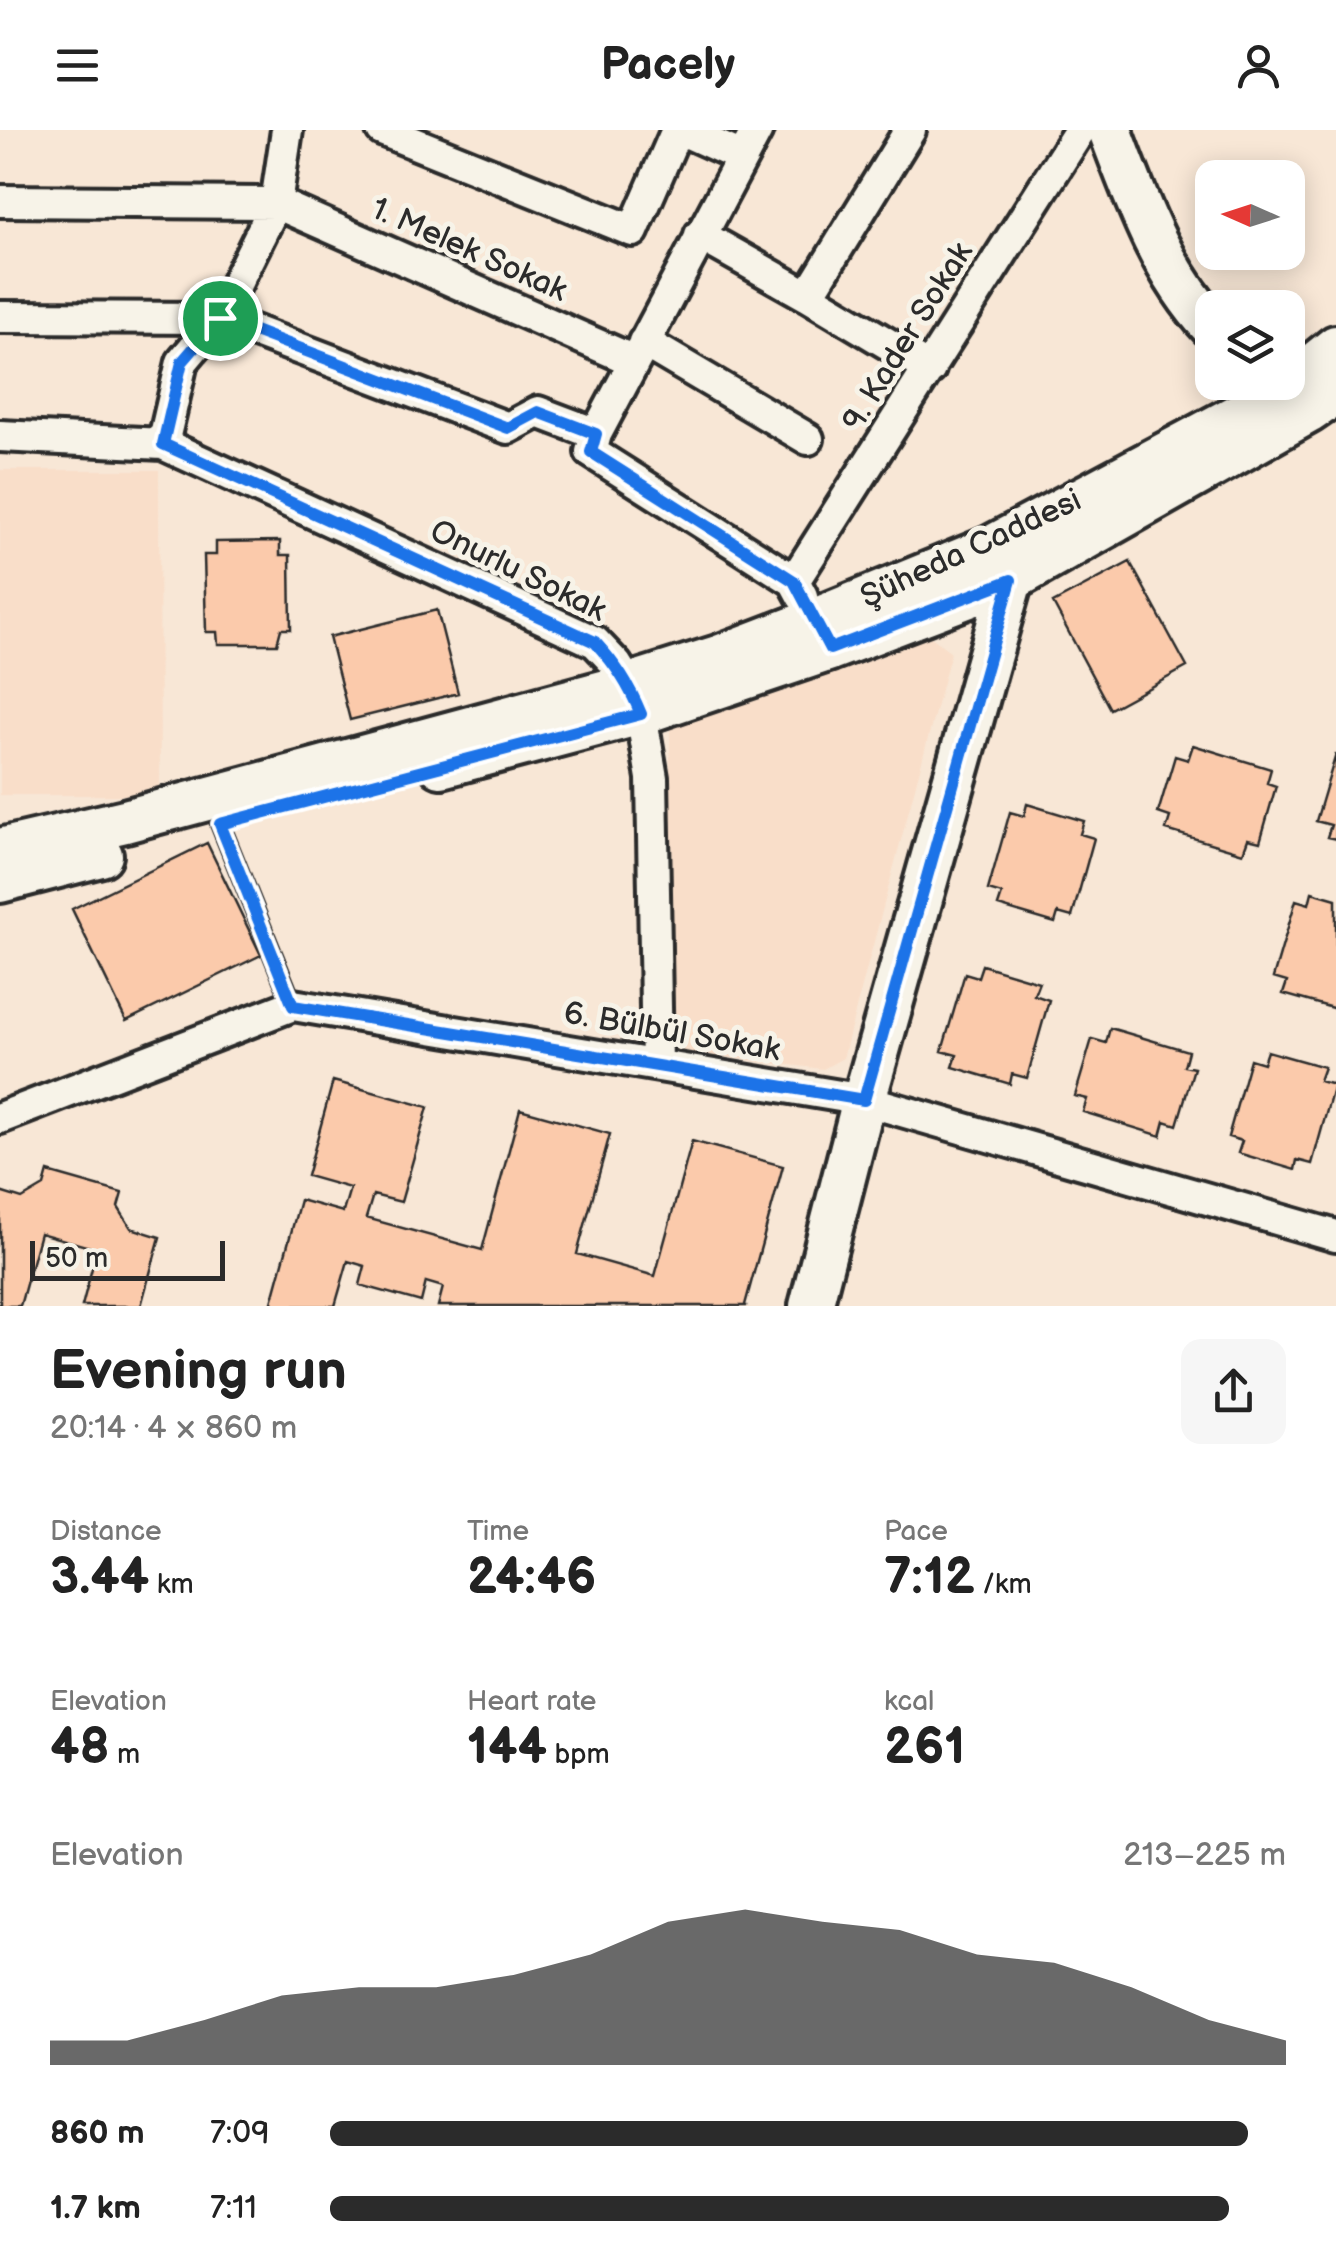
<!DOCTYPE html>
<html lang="en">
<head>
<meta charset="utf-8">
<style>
  :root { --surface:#fff; --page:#f6f6f6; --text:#222; --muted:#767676; --accent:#2b2b2b }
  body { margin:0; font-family:"Balsamiq Sans",sans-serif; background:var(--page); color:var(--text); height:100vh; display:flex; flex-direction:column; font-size:38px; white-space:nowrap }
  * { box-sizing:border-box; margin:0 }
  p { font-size:32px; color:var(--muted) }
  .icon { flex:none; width:55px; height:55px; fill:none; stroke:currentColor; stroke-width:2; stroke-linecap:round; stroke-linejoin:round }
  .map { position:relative; height:1176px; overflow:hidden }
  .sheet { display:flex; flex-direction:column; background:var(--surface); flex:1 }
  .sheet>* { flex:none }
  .needle { width:65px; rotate:273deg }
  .buttons { position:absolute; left:1195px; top:30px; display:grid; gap:20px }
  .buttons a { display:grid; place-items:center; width:110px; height:110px; border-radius:20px; background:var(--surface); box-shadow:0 5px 25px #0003; font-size:50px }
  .scale { position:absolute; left:30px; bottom:25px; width:195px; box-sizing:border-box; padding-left:10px; border:5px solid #2b2b2b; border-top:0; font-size:28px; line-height:35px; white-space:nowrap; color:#2b2b2b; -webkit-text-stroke:8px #f7f3e8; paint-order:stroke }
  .pin { position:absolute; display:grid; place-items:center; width:85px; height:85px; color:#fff; margin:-42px; border:5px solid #fff; border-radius:50%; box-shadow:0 2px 10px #0007 }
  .round { display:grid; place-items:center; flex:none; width:105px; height:105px; border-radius:20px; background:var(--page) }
  .headline { display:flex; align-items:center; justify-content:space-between; height:170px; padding:0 50px }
  h1 { font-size:55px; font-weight:700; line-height:75px }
  .figures { display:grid; grid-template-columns:repeat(3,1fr); gap:15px; height:170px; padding:10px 50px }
  .figures div { display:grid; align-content:center }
  .figures b { font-size:50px; font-weight:700 }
  .figures small { font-size:28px; font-weight:400 }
  .figures p { font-size:28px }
  .chart { height:280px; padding:20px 50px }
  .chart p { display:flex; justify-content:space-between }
  .chart svg { width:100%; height:180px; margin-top:10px; fill:var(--accent); opacity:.7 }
  ul { padding:0 50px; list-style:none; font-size:32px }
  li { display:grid; grid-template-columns:160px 120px 1fr; align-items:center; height:75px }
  li i { height:25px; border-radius:12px; background:var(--accent) }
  header { display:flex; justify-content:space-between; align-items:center; height:130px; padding:0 50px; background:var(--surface); font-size:45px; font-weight:700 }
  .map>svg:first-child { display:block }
  .built { fill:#f9dec9 }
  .building { fill:#fbcaab; stroke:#2b2b2b; stroke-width:2.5 }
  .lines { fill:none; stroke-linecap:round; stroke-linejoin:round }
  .lane-casing { stroke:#2b2b2b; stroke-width:22 }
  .street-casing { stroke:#2b2b2b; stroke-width:38 }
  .secondary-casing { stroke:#2b2b2b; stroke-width:50 }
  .lane { stroke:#f7f3e8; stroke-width:15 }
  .street { stroke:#f7f3e8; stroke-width:30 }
  .secondary { stroke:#f7f3e8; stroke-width:42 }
  .route-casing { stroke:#fff; stroke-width:20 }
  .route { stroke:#1a73e8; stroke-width:12 }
  .labels { text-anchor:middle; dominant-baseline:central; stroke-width:10; stroke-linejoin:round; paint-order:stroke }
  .street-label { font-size:32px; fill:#2b2b2b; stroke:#f7f3e8 }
</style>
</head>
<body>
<header><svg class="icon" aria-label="menu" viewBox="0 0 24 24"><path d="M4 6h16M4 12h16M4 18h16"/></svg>Pacely<svg class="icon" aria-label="person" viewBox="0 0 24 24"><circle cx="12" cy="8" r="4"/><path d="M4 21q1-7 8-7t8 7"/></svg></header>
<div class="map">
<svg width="1336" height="1176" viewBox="0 0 1336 1176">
  <rect width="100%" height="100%" fill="#f8e7d6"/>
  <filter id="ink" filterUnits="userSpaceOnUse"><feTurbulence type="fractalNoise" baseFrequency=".01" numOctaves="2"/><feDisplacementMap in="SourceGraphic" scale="20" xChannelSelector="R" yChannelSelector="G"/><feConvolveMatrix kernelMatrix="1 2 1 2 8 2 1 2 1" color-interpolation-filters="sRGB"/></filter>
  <g filter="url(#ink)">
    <!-- built -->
    <path class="built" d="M0,340H159L160,665H0Z
      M930,506L951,522L843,928L823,939L685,922L669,888L670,588Z"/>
    <!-- building -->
    <path class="building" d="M280,411V425H290L291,499H281L277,514H218L217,502H206L204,425H216V412Z
      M1130,432L1187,537L1110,579L1053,473Z
      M437,480L458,563L350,590L329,507Z
      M1193,615L1271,639L1267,653L1276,656L1260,712L1248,709L1243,723L1166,700L1170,687L1158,683L1175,626L1188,630Z
      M1336,624V709L1327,707L1331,695L1316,691Z
      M1027,674L1084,691L1080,704L1094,708L1072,787L1058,783L1055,793L998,776L1002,764L988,760L1010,682L1024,686Z
      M207,713L261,825L126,891L72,779Z
      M1312,762L1336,769V879L1283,864L1287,852L1273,848L1296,770L1309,774Z
      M982,835L1039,852L1034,865L1049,870L1027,948L1012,944L1010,954L953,937L957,925L942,921L965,843L978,847Z
      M1110,898L1188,921L1184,936L1194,938L1177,995L1165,991L1161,1006L1083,982L1087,969L1075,966L1092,909L1106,913Z
      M1267,921L1324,937L1319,951L1334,955L1312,1034L1297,1030L1295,1040L1238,1023L1242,1011L1228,1007L1250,929L1263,933Z
      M333,951L428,977L401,1072L373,1065L366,1088L482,1120L520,979L610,1004L577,1124L655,1146L692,1011L783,1036L745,1175L747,1176H438L443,1157L426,1152L421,1172L360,1155L365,1136L348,1131L335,1176H271L300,1070L343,1082L350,1058L307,1046Z
      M48,1042L122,1063L118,1077L131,1098L160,1107L141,1176H82L97,1119L40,1103L20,1176H0V1062L22,1069L44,1056Z"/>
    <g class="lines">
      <defs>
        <path id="lane" d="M220,694L293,875"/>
        <path id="street" d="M382,0L633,101L677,0
          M682,0L742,27
          M0,71L276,73L634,231
          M700,105L808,166L930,239
          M808,166L910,0
          M0,187L219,188L508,298L538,282L596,304L757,0
          M644,212L808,309
          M596,304L591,322L794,451L802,466
          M0,306L163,314L595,512L616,534L629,555L641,583L652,648L657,934
          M163,314L182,232L219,188L276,73L287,0
          M794,451L1080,0
          M0,988L293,875L864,970L1336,1106"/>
        <path id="secondary" d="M1110,0C1136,69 1161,141 1212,196
          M441,636L641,583L830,519L1011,450L1308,282L1336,263
          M0,720L125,691L629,555L718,527L815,490L988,419L1276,265L1336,217
          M0,751L101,725
          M811,1176L864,970L1011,450"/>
      </defs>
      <!-- lane casing -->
      <use href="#lane" class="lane-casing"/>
      <!-- street casing -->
      <use href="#street" class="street-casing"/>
      <!-- secondary casing -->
      <use href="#secondary" class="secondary-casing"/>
      <!-- lane -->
      <use href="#lane" class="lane"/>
      <!-- street -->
      <use href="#street" class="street"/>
      <!-- secondary -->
      <use href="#secondary" class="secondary"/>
    </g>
  </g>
  <g class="lines" filter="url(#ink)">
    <defs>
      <path id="route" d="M220,188L508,298L538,282L596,304L591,322L794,451L830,519L1011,450L864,970L293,876L220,694L641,584C629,555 616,535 595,512L163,314L182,232Z"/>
    </defs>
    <!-- route casing -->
    <use href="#route" class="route-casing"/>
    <!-- route -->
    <use href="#route" class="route"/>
  </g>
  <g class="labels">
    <!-- street labels -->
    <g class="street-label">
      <text transform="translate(469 120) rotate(24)">1. Melek Sokak</text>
      <text transform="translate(908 207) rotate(-58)">9. Kader Sokak</text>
      <text transform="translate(971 419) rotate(-25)">Şüheda Caddesi</text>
      <text transform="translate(518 441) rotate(26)">Onurlu Sokak</text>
      <text transform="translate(672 902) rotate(10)">6. Bülbül Sokak</text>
    </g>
  </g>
</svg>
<div class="buttons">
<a><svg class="needle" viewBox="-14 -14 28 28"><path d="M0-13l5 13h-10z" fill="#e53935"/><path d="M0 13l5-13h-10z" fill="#767676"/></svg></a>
<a><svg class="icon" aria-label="layers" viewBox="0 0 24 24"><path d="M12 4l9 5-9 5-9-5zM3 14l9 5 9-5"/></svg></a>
</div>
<div class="scale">50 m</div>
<div class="pin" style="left:220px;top:188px;background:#1e9e55"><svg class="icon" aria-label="arrive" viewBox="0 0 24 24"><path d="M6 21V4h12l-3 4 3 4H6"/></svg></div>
</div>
<section class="sheet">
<div class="headline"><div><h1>Evening run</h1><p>20:14 · 4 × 860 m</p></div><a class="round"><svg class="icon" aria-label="share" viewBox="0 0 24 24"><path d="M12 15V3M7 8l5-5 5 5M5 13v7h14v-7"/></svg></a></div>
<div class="figures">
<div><p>Distance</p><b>3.44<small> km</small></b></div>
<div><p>Time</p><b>24:46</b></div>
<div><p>Pace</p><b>7:12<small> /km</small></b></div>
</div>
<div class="figures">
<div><p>Elevation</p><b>48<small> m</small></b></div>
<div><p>Heart rate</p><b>144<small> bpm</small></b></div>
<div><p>kcal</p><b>261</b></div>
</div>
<div class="chart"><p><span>Elevation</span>213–225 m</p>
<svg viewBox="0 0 160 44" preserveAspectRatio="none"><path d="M0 44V38L10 38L20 33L30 27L40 25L50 25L60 22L70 17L80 9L90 6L100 9L110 11L120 17L130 19L140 25L150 33L160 38V44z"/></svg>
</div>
<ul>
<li><b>860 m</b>7:09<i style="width:96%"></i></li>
<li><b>1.7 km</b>7:11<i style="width:94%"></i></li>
</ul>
</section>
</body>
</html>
